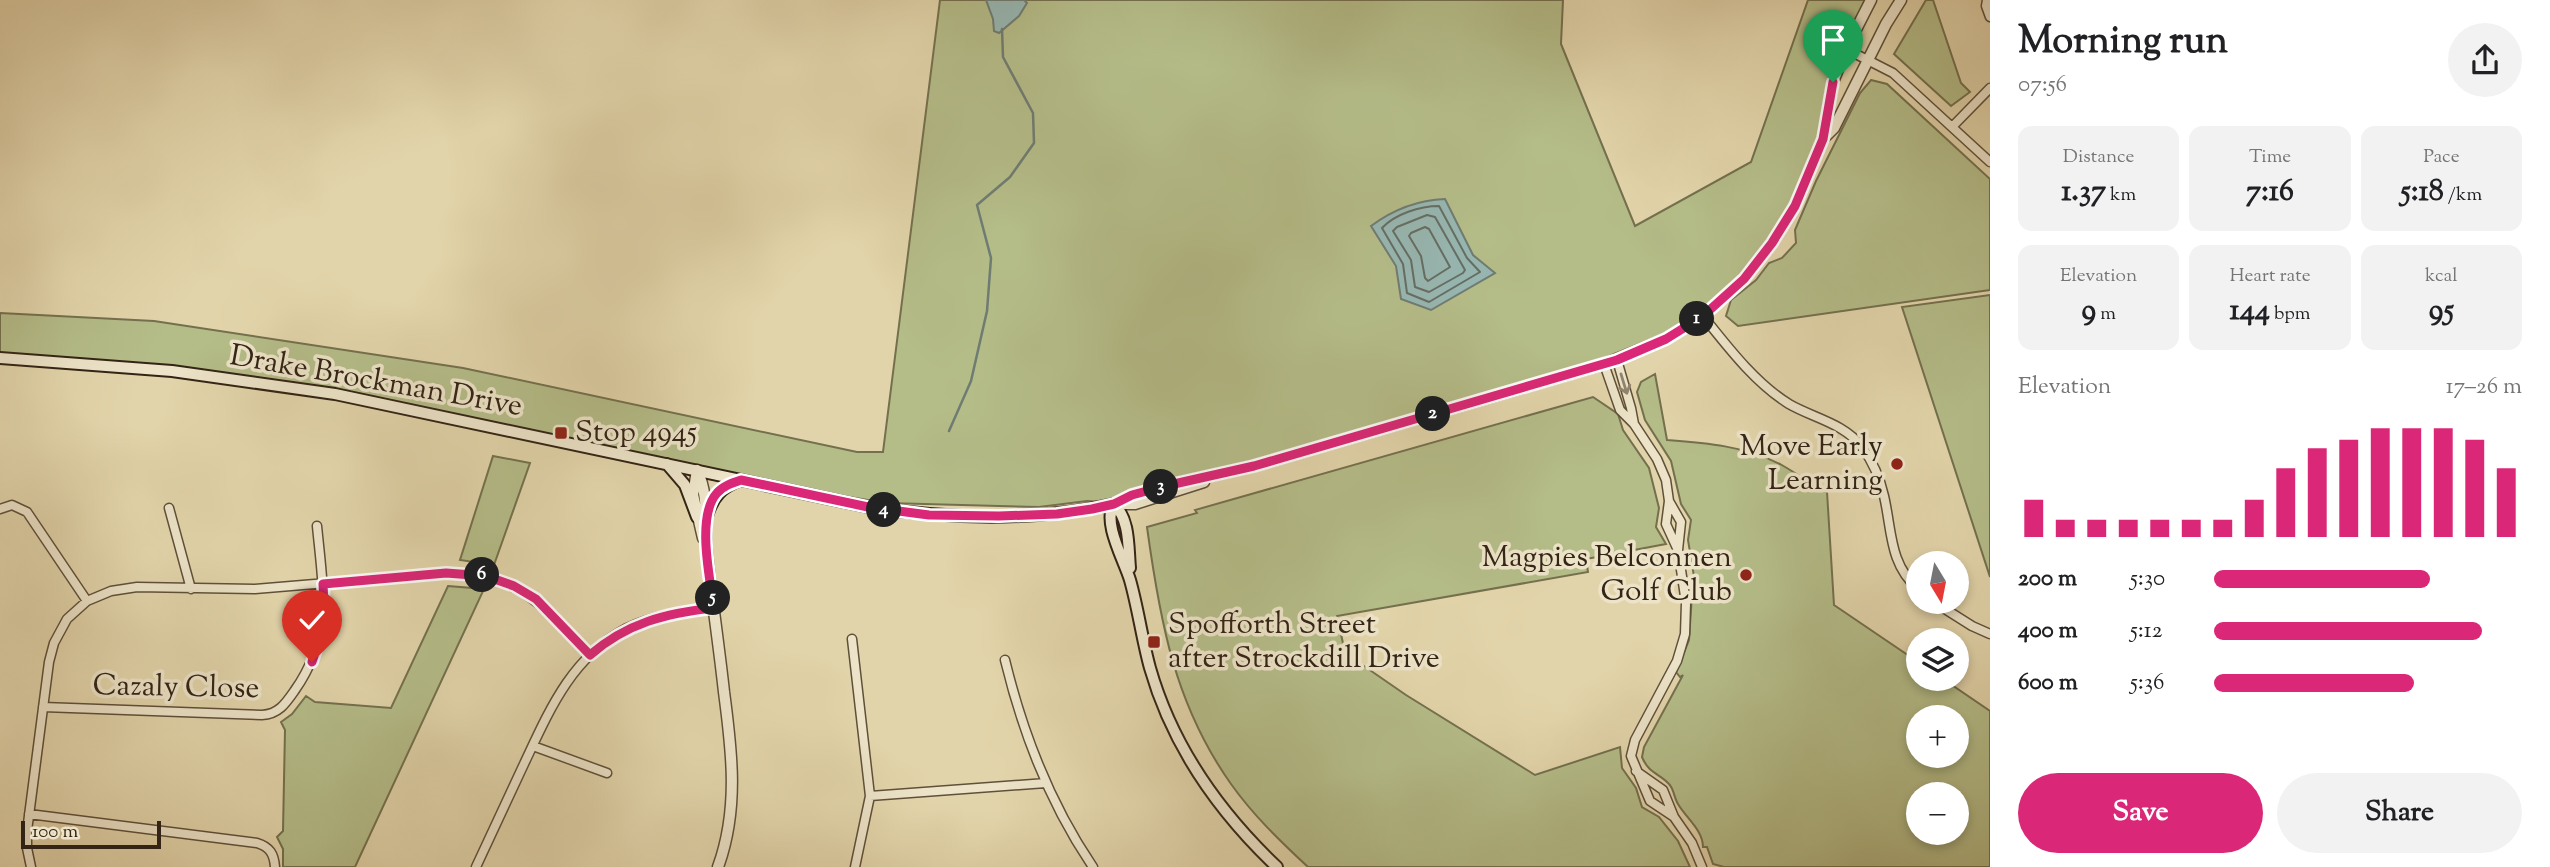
<!DOCTYPE html>
<html lang="en">
<head>
<meta charset="utf-8">
<style>
  :root { --surface:#fff; --page:#f2f2f2; --text:#202124; --muted:#757577; --accent:#db2777 }
  body { margin:0; font-family:"Sorts Mill Goudy",serif; background:var(--page); color:var(--text); height:100vh; display:flex; flex-direction:column; font-size:26px; white-space:nowrap }
  * { box-sizing:border-box; margin:0 }
  p { font-size:23px; color:var(--muted) }
  .icon { flex:none; width:38px; height:38px; fill:none; stroke:currentColor; stroke-width:2; stroke-linecap:round; stroke-linejoin:round }
  .map { position:relative; flex:1; overflow:hidden }
  .sheet { display:flex; flex-direction:column; background:var(--surface); width:560px }
  .sheet>* { flex:none }
  .needle { width:46px; rotate:170deg }
  .buttons { position:absolute; left:1906px; top:551px; display:grid; gap:14px }
  .buttons a { display:grid; place-items:center; width:63px; height:63px; border-radius:50%; background:var(--surface); box-shadow:0 4px 10px #0003; font-size:35px }
  .scale { position:absolute; left:21px; bottom:18px; width:140px; box-sizing:border-box; padding-left:7px; border:4px solid #332415; border-top:0; font-size:19px; line-height:24px; white-space:nowrap; color:#332415; -webkit-text-stroke:5px #ece3c8; paint-order:stroke }
  .pin { position:absolute; display:grid; place-items:center; width:60px; height:60px; color:#fff; margin:-72px -30px; border-radius:50% 50% 50% 0; rotate:-45deg; box-shadow:0 0 7px #0007 }
  .pin .icon { rotate:45deg }
  .km { position:absolute; width:35px; height:35px; margin:-18px; border-radius:50%; background:#222; color:#fff; font-size:19px; line-height:35px; text-align:center }
  .round { display:grid; place-items:center; flex:none; width:74px; height:74px; border-radius:37px; background:var(--page) }
  .headline { display:flex; align-items:center; justify-content:space-between; height:119px; padding:0 28px }
  h1 { font-size:38px; font-weight:700; line-height:52px }
  .stats { display:grid; grid-template-columns:repeat(3,1fr); gap:10px; height:119px; padding:7px 28px }
  .stats div { display:grid; align-content:center; border-radius:14px; background:var(--page); text-align:center }
  .stats b { font-size:30px; font-weight:700 }
  .stats small { font-size:19px; font-weight:400 }
  .stats p { font-size:19px }
  .chart { height:196px; padding:14px 28px }
  .chart p { display:flex; justify-content:space-between }
  .chart svg { width:100%; height:126px; margin-top:7px; stroke:var(--accent); stroke-width:6 }
  .button { display:flex; gap:14px; margin-top:auto; padding:14px 28px }
  .button a { flex:1; height:80px; border-radius:42px; background:var(--accent); color:#fff; font-size:28px; font-weight:700; line-height:80px; text-align:center }
  .button a+a { background:var(--page); color:var(--text) }
  ul { padding:0 28px; list-style:none; font-size:23px }
  li { display:grid; grid-template-columns:112px 84px 1fr; align-items:center; height:52px }
  li i { height:18px; border-radius:9px; background:var(--accent) }
  main { display:flex; flex:1; min-height:0 }
  .map>svg:first-child { display:block }
  .green { fill:#b4bc88; stroke:#74704e; stroke-width:2; fill-rule:evenodd }
  .water { fill:#97b7b2; stroke:#6f7c73; stroke-width:2 }
  .lines { fill:none; stroke-linecap:round; stroke-linejoin:round }
  .shore { stroke:#656e64; stroke-width:2 }
  .stream { stroke:#6f7c73; stroke-width:2.5 }
  .minor-casing { stroke:#5f503a; stroke-width:11 }
  .tertiary-casing { stroke:#5f503a; stroke-width:13 }
  .secondary-casing { stroke:#332415; stroke-width:14 }
  .minor { stroke:#ece3c8; stroke-width:8 }
  .tertiary { stroke:#ece3c8; stroke-width:10 }
  .secondary { stroke:#ece3c8; stroke-width:10 }
  .oneway { stroke:#90846e }
  .route-casing { stroke:#fff; stroke-width:14 }
  .route { stroke:#db2777; stroke-width:9 }
  .poi-dot { fill:#8f2418; stroke:#ece3c8; stroke-width:2.5 }
  .labels { text-anchor:middle; dominant-baseline:central; stroke-width:7; stroke-linejoin:round; paint-order:stroke }
  .street-label { font-size:30px; fill:#332415; stroke:#ece3c8 }
  .poi-label { font-size:30px; fill:#332415; stroke:#ece3c8; text-anchor:start }
</style>
</head>
<body>
<main>
<div class="map">
<svg width="1990" height="867" viewBox="0 0 1990 867">
  <rect width="100%" height="100%" fill="#e2d4aa"/>
  <filter id="stains"><feTurbulence type="fractalNoise" baseFrequency=".00286" numOctaves="4"/><feColorMatrix values="0 0 0 0 .2 0 0 0 0 .09 0 0 0 0 .02 0 0 0 .5 -.17"/></filter>
  <radialGradient id="worn" r=".72"><stop offset=".6" stop-color="#630" stop-opacity="0"/><stop offset="1" stop-color="#630" stop-opacity=".3"/></radialGradient>
  <!-- green -->
  <path class="green" d="M940,0H1563L1561,44L1635,226L1751,162L1808,0H1871L1846,49L1823,139L1772,243L1703,316L1617,360L1136,494L1101,502L1087,501L1039,507L887,503L741,480L403,407L220,377L0,358V313L154,321L463,368L857,452H883Z
    M1926,0H1933L1961,83L1970,92L1951,106L1894,54Z
    M1871,80L1887,84L1990,179V290L1738,326L1726,316L1731,300L1756,280L1769,263L1782,258L1796,243L1795,230L1816,181L1860,93Z
    M1990,295V577L1902,307Z
    M1655,374L1667,440C1707,443 1744,446 1780,464C1796,473 1811,484 1827,492L1834,605L1918,662V679H1943L1990,711V867H1724L1713,864L1707,847H1703C1703,830 1686,818 1678,804C1674,798 1674,789 1669,784C1659,773 1649,774 1642,757L1644,747L1683,675L1680,677L1676,672L1689,640L1692,595H1697L1688,540L1691,520L1681,504L1671,461L1645,420L1637,392L1641,382ZM1918,718H1956V756H1918ZM1918,794H1956V833H1918Z
    M1593,397L1618,414L1623,430L1649,468L1659,508L1656,527L1666,544L1586,559L1588,572L1337,616L1346,657L1364,666L1406,695L1535,775L1620,747L1622,768L1636,788L1642,807L1659,817L1678,841L1690,867H1308C1280,841 1253,815 1231,784C1175,705 1160,622 1147,527L1197,513L1195,510Z
    M493,456L530,463L494,565L460,560Z
    M448,586L484,589L355,867H283V849L277,837L283,831L285,730L281,722L292,714L306,696L315,702L391,708Z"/>
  <!-- water -->
  <path class="water" d="M986,0H1024L1027,3L1019,16L999,33L994,31L993,19Z
    M1445,199L1473,255L1495,273L1431,310L1401,299L1396,266L1371,226C1394,209 1417,200 1445,199Z"/>
  <g class="lines">
    <!-- shore -->
    <path class="shore" d="M1439,206L1467,258L1480,272L1429,302L1407,293L1403,264L1382,228C1395,214 1420,206 1439,206Z
      M1427,215L1435,217L1465,270L1463,273L1429,292L1415,287L1411,260L1393,231L1397,227Z
      M1425,227L1429,229L1450,267L1428,281L1425,278L1421,256L1409,236L1411,233Z"/>
    <!-- stream -->
    <path class="stream" d="M949,431L971,381L987,311L991,258L977,205L1010,177L1034,143L1033,113L1003,57L1002,29"/>
    <defs>
      <path id="minor" d="M1987,0L1986,6L1990,17
        M1846,49L1893,73L1990,162
        M1952,127L1990,88
        M1703,316C1727,346 1755,383 1789,404C1813,418 1844,423 1862,447C1873,462 1880,478 1884,496C1892,530 1889,564 1918,589
        M1617,360L1631,408L1634,424
        M1604,364L1620,410L1634,424L1657,459L1666,480L1669,501L1681,522L1678,550L1686,603L1685,634L1677,661L1635,740L1631,756L1650,801L1674,817
        M1669,501L1666,524L1677,548
        M169,508L191,589
        M0,509L12,505L27,512L87,601
        M1934,602L1972,626L1990,634
        M852,639L870,796L855,867
        M1005,660C1023,734 1050,804 1093,867
        M43,707L262,715C279,714 286,703 295,690C333,636 323,588 317,526
        M533,746L607,773
        M1636,771L1663,790L1674,817L1692,843L1702,867
        M870,796L1046,783
        M29,814L257,843C270,847 274,854 275,867
        M31,867L27,848V831L49,662L54,643L67,619L87,601L111,591L137,587L255,589L446,573C517,572 545,607 590,655
        M476,867C492,833 508,799 524,764C549,711 571,658 625,629C653,615 683,611 714,608"/>
      <path id="tertiary" d="M1823,139L1834,128L1886,24L1901,0
        M697,470C710,497 704,525 707,554C712,600 719,646 724,692C732,752 739,809 718,867
        M697,470L693,495L703,538
        M1114,504L1132,495L1156,488L1254,466L1604,364L1666,339L1685,327L1703,316L1743,280L1772,243L1795,206L1823,139L1833,82L1846,49L1871,0
        M1114,504H1135L1204,482"/>
      <path id="secondary" d="M0,358L172,371L335,394L868,507C949,519 1033,522 1114,504
        M667,464L685,485L697,517
        M1114,504C1102,522 1124,560 1130,580C1138,608 1142,639 1150,668C1172,745 1219,812 1277,867
        M1114,504C1130,520 1128,546 1130,568
        M707,516C713,496 722,487 741,480"/>
    </defs>
    <!-- minor casing -->
    <use href="#minor" class="minor-casing"/>
    <!-- tertiary casing -->
    <use href="#tertiary" class="tertiary-casing"/>
    <!-- secondary casing -->
    <use href="#secondary" class="secondary-casing"/>
    <!-- minor -->
    <use href="#minor" class="minor"/>
    <!-- tertiary -->
    <use href="#tertiary" class="tertiary"/>
    <!-- secondary -->
    <use href="#secondary" class="secondary"/>
  </g>
  <!-- one-way arrows -->
  <defs><path id="oneway-shaft" d="M-6 0H5M1.5-3L5.5 0L1.5 3" fill="none" stroke-width="1.6" stroke-linecap="round" stroke-linejoin="round" transform="scale(1.75)"/></defs>
  <use class="oneway" href="#oneway-shaft" transform="translate(1624 384) rotate(73)"/>
  <g class="lines">
    <defs>
      <path id="route" d="M312,662C322,636 325,612 323,584L446,573L486,576L514,586L536,599L590,655C627,623 666,613 714,608C710,579 696,516 717,493C723,486 732,483 741,480L868,507L929,515L999,516L1057,514L1092,509L1114,504L1132,495L1165,486L1254,466L1617,360L1666,339L1703,316L1744,279L1772,243L1795,206L1823,139L1833,82"/>
    </defs>
    <!-- route casing -->
    <use href="#route" class="route-casing"/>
    <!-- route -->
    <use href="#route" class="route"/>
  </g>
  <!-- markers -->
  <g class="poi-dot">
    <rect x="554" y="426" width="14" height="14" rx="3.5"/>
    <circle cx="1897" cy="464" r="7"/>
    <circle cx="1746" cy="575" r="7"/>
    <rect x="1147" y="635" width="14" height="14" rx="3.5"/>
  </g>
  <g class="labels">
    <!-- street labels -->
    <g class="street-label">
      <text transform="translate(376 382) rotate(10)">Drake Brockman Drive</text>
      <text transform="translate(176 688) rotate(1)">Cazaly Close</text>
    </g>
    <!-- poi labels -->
    <g class="poi-label">
      <text x="575" y="433">Stop 4945</text>
      <text x="1883" y="447" text-anchor="end">Move Early<tspan x="1883" dy="34">Learning</tspan></text>
      <text x="1732" y="558" text-anchor="end">Magpies Belconnen<tspan x="1732" dy="34">Golf Club</tspan></text>
      <text x="1168" y="625">Spofforth Street<tspan x="1168" dy="34">after Strockdill Drive</tspan></text>
    </g>
  </g>
  <rect width="100%" height="100%" filter="url(#stains)"/>
  <rect width="100%" height="100%" fill="url(#worn)"/>
</svg>
<div class="buttons">
<a><svg class="needle" viewBox="-14 -14 28 28"><path d="M0-13l5 13h-10z" fill="#e53935"/><path d="M0 13l5-13h-10z" fill="#757577"/></svg></a>
<a><svg class="icon" aria-label="layers" viewBox="0 0 24 24"><path d="M12 4l9 5-9 5-9-5zM3 14l9 5 9-5"/></svg></a>
<a>+</a>
<a>−</a>
</div>
<div class="scale">100 m</div>
<div class="pin" style="left:1833px;top:82px;background:#1e9e55"><svg class="icon" aria-label="arrive" viewBox="0 0 24 24"><path d="M6 21V4h12l-3 4 3 4H6"/></svg></div>
<div class="pin" style="left:312px;top:662px;background:#d93025"><svg class="icon" aria-label="check" viewBox="0 0 24 24"><path d="M5 12l5 5 9-10"/></svg></div>
<b class="km" style="left:1697px;top:319px">1</b>
<b class="km" style="left:1433px;top:414px">2</b>
<b class="km" style="left:1161px;top:487px">3</b>
<b class="km" style="left:884px;top:510px">4</b>
<b class="km" style="left:713px;top:598px">5</b>
<b class="km" style="left:482px;top:575px">6</b>
</div>
<section class="sheet">
<div class="headline"><div><h1>Morning run</h1><p>07:56</p></div><a class="round"><svg class="icon" aria-label="share" viewBox="0 0 24 24"><path d="M12 15V3M7 8l5-5 5 5M5 13v7h14v-7"/></svg></a></div>
<div class="stats">
<div><p>Distance</p><b>1.37<small> km</small></b></div>
<div><p>Time</p><b>7:16</b></div>
<div><p>Pace</p><b>5:18<small> /km</small></b></div>
</div>
<div class="stats">
<div><p>Elevation</p><b>9<small> m</small></b></div>
<div><p>Heart rate</p><b>144<small> bpm</small></b></div>
<div><p>kcal</p><b>95</b></div>
</div>
<div class="chart"><p><span>Elevation</span>17–26 m</p>
<svg viewBox="0 0 160 44" preserveAspectRatio="none"><path d="M5 44V31M15 44V38M25 44V38M35 44V38M45 44V38M55 44V38M65 44V38M75 44V31M85 44V20M95 44V13M105 44V10M115 44V6M125 44V6M135 44V6M145 44V10M155 44V20"/></svg>
</div>
<ul>
<li><b>200 m</b>5:30<i style="width:70%"></i></li>
<li><b>400 m</b>5:12<i style="width:87%"></i></li>
<li><b>600 m</b>5:36<i style="width:65%"></i></li>
</ul>
<div class="button"><a>Save</a><a>Share</a></div>
</section>
</main>
</body>
</html>
